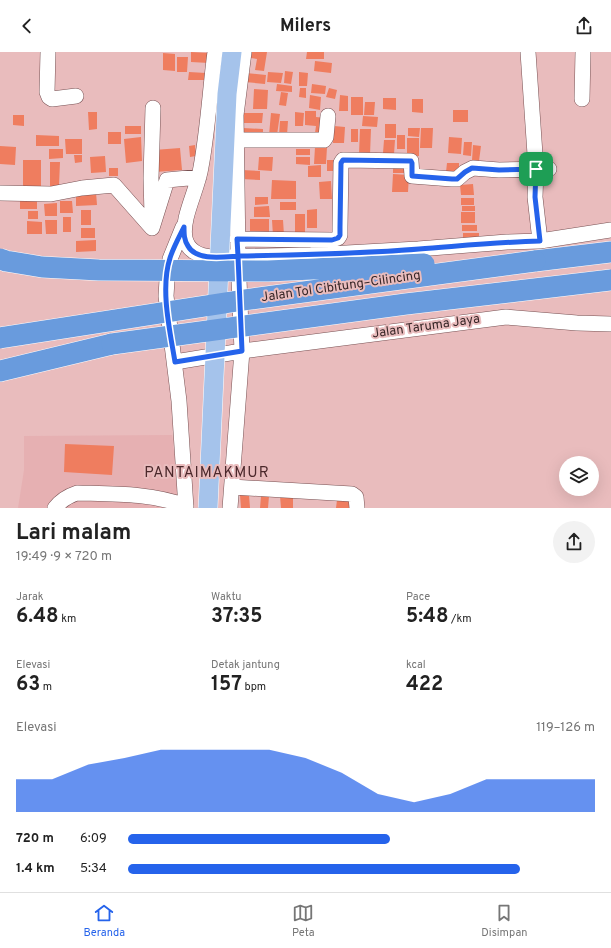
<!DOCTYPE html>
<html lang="id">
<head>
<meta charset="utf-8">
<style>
  :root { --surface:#fff; --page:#f2f2f2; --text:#222; --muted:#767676; --line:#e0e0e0; --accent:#2563eb }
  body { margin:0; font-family:Overpass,sans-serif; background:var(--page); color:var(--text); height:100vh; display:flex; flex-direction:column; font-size:15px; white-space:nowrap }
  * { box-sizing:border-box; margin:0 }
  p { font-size:13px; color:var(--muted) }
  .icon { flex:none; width:22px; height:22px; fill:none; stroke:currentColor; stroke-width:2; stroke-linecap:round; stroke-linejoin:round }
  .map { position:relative; height:456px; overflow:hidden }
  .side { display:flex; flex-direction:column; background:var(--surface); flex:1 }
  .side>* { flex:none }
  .controls { position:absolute; left:559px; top:404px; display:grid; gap:8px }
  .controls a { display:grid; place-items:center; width:40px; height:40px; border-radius:50%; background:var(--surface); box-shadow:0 4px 16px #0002; font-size:20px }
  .pin { position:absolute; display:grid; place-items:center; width:34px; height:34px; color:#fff; margin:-17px; border-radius:8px; box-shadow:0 2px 6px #0006 }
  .round { display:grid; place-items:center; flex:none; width:42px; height:42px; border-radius:21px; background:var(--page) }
  .summary { display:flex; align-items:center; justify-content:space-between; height:68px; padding:0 16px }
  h1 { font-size:22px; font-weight:700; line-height:30px }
  .stats { display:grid; grid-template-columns:repeat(3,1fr); gap:6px; height:68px; padding:4px 16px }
  .stats div { display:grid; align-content:center }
  .stats b { font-size:20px; font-weight:700 }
  .stats small { font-size:11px; font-weight:400 }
  .stats p { font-size:11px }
  .chart { height:112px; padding:8px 16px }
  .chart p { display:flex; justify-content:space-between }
  .chart svg { width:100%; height:72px; margin-top:4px; fill:var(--accent); opacity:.7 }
  ul { padding:0 16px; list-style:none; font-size:13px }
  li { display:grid; grid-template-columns:64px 48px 1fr; align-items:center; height:30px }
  li i { height:10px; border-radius:5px; background:var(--accent) }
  header { display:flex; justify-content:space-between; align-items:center; height:52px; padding:0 16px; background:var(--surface); font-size:18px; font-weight:700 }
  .tabs { display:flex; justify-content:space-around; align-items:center; height:56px; border-top:1px solid var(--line); background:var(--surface); font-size:11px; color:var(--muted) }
  .tabs a { display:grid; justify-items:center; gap:2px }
  .tabs .on { color:var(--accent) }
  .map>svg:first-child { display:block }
  .built { fill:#e6b0b2 }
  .building { fill:#ef7d5f }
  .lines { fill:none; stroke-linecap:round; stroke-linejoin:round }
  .minor-casing { stroke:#785153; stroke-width:16 }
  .highway-casing { stroke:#fff; stroke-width:22 }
  .minor { stroke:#fff; stroke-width:15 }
  .highway { stroke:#699bdd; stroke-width:21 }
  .major-bridge-casing { stroke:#fff; stroke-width:20; stroke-linecap:butt }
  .highway-bridge-casing { stroke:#fff; stroke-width:22; stroke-linecap:butt }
  .major-bridge { stroke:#a5c3eb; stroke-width:19 }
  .highway-bridge { stroke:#699bdd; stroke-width:21 }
  .route-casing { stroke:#fff; stroke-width:8 }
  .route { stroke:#2563eb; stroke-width:5 }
  .labels { text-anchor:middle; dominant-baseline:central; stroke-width:4; stroke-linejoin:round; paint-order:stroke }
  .street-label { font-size:13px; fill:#372627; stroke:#e9bcbd }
  .quarter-label { font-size:15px; letter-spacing:1px; fill:#4b282b; stroke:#e9bcbd }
</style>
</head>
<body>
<header><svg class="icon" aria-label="back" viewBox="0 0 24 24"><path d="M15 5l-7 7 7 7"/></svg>Milers<svg class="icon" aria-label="share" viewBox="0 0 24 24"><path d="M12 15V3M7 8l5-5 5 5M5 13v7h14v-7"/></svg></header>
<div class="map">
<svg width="611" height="456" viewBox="0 0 611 456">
  <rect width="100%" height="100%" fill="#e9bcbd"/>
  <!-- built -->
  <path class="built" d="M172,383L181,456H18L24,418V384Z"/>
  <!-- building -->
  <path class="building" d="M191,0L209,1V11L191,10Z
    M252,0H267L264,19L255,18L257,7L251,6Z
    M307,0H324V7H306Z
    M163,1L175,2V19L163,18Z
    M177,5H188L187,20H177Z
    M315,9L332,11L331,21L314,19Z
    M285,19L293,20L291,32L284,31Z
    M189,20L206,21V28H188Z
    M268,20L283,21L281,31L267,30Z
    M299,20L308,21L307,34H299Z
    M246,21L266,23L265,32L245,30Z
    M277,32L292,34V40L276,39Z
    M312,32L326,34L325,42L311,41Z
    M300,36H306V46L299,45Z
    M329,36L337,38L335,47L326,45Z
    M254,37L268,38L267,57H253Z
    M281,40L288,41L286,54L279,53Z
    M310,43L321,45L320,58L309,56Z
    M340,43L348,44V59H339Z
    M351,45H363V63H351Z
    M383,46H396V58L383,57Z
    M412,47H423V61L412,60Z
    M365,50H375L374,63H364Z
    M453,58H468V70H453Z
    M305,59H316V65L326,66V81H315L316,74L305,73Z
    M88,60H97V77L89,78Z
    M295,60L304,61L303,74H295Z
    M243,61H263L262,71H242Z
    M271,61L280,62L277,83H269Z
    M13,63H24V74L13,73Z
    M363,64L378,65L377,75L362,74Z
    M280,69H288L287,83H279Z
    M385,72H396V86H385Z
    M125,74H141V82H125Z
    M334,74L345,75L344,91H333Z
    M243,76L263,77V88L242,87Z
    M408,76H420L419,85L408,84Z
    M421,76H433L432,96H420Z
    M351,77H358V90H351Z
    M360,77H371L370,103L359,102Z
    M108,80H121V92H108Z
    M36,83L59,84V94H36Z
    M397,83H405V97H397Z
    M141,85L142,109L126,111L124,87Z
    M449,85L462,86L461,102L448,101Z
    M407,86H419V104H407Z
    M65,87H82V102H66Z
    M384,88H395L394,102L383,101Z
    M464,90H472L471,104L463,103Z
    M195,93L196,104L190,105L189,94Z
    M473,93L481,94L479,109L472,108Z
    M0,94L16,95L15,113L0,112Z
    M315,95H327L326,112H314Z
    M180,96L182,118L155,120L154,98Z
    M49,97H63V106L49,107Z
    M296,97H310V103H296Z
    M74,103H82V110L75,111Z
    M105,104L106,120L91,121L90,105Z
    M259,105H273L272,119L258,118Z
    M296,105H310V113L296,112Z
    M23,108H41V137H23Z
    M327,108H339L338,119H327Z
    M50,110H60L59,134H50Z
    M393,110H411V121H393Z
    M447,111H459V121L446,120Z
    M321,113V125H308V114Z
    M109,116H118V124H109Z
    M242,118L260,119V128L241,127Z
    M393,122L409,123L408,140H392Z
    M272,128L296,129V147H271Z
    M331,129L332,147H320L319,130Z
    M473,132L474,143H461L460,133Z
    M96,140L97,153L76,154V141Z
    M20,142H37V157H20Z
    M255,145H268V152L255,153Z
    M461,146H474V153H461Z
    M60,149H72L73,161H60Z
    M280,150H296V158H280Z
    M57,151V164H45L44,152Z
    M269,154L270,165H254V155Z
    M462,154H475V159H462Z
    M317,157V176H307V158Z
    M81,158H91V173H81Z
    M28,159H38V167H28Z
    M461,160H475V171H461Z
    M295,162H305V182H295Z
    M63,165H71V180H63Z
    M250,167H269V180L250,179Z
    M45,168H57V182H46Z
    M272,168H283L284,183L273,184Z
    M27,169L42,170V182H27Z
    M462,173H477V179H462Z
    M81,176H95V186H81Z
    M463,181H479V186H463Z
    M96,188V199L76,200V189Z
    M65,392L114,394L112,423L64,420Z
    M240,443H249L250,456H241Z
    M261,444H269L268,456H260Z
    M280,444H293V456H281Z
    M337,448L349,449V456H336Z"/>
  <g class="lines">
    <defs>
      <path id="minor" d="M48,0L47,40L49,45L52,47L76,44
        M215,0C210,38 208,77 201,115C198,137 181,166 185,186C188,200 200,204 212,205L311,203L418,197L507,190L540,189L611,178
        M528,0L536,117L535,145L540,189
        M582,47L583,0
        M236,88H324L326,85L328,64
        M0,141L51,142L82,136L114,133L152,176L167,128L199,125
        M152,163L151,126L153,56
        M183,175L170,207L167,228L166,244L179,349L186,456
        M237,187L332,188L338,186L340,183V175L341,111L343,108L411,109L412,124L452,127H457L465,120L473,116L499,118L549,117
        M175,310L242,299L238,204L236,63L244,0
        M232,435L352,442L356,445L357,456
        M55,456C61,448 68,444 77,441C114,442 151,441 186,454
        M230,456L242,299L506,265L577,271L611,272"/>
      <path id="highway" d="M535,209L611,200
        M0,319L112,292"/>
    </defs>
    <!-- minor casing -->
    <use href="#minor" class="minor-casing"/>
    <!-- highway casing -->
    <use href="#highway" class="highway-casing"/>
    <!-- minor -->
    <use href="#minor" class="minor"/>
    <!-- highway -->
    <use href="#highway" class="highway"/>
    <defs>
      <path id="major-bridge" d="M208,456L227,42L232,0"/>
      <path id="highway-bridge" d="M0,207L6,209L42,215L99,218L268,219L424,212
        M0,286L244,248L535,209
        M112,292L406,252L611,228"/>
    </defs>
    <!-- major-bridge casing -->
    <use href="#major-bridge" class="major-bridge-casing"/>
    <!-- highway-bridge casing -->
    <use href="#highway-bridge" class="highway-bridge-casing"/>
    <!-- major-bridge -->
    <use href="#major-bridge" class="major-bridge"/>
    <!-- highway-bridge -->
    <use href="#highway-bridge" class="highway-bridge"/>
  </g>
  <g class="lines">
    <defs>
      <path id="route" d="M536,117L499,118L472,116L465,120L457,127H452L412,124V111L411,109L343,108L341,111L340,175V183L338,186L332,188L237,187L238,204C223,205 196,209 188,194C184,188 184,182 184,175C179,185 173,196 170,206C160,237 170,279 175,310L242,299L238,204C298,203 359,202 419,197C460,194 500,190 540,189L535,145L536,117"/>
    </defs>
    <!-- route casing -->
    <use href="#route" class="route-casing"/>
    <!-- route -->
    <use href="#route" class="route"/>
  </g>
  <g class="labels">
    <!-- street labels -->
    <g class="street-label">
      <text transform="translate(341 235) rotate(-8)">Jalan Tol Cibitung–Cilincing</text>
      <text transform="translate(426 275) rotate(-8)">Jalan Taruma Jaya</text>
    </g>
    <!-- quarter labels -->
    <g class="quarter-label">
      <text x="207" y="421">PANTAIMAKMUR</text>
    </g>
  </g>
</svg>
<div class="controls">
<a><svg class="icon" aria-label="layers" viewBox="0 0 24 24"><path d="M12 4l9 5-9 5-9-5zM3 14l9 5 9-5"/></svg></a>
</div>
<div class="pin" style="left:536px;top:117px;background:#1e9e55"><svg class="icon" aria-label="arrive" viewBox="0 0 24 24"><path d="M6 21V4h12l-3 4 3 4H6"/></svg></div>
</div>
<section class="side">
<div class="summary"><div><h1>Lari malam</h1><p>19:49 · 9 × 720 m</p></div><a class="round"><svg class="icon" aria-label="share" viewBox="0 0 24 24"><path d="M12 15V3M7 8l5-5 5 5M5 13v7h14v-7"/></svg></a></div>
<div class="stats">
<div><p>Jarak</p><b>6.48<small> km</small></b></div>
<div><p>Waktu</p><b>37:35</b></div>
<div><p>Pace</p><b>5:48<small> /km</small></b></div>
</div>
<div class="stats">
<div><p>Elevasi</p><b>63<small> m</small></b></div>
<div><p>Detak jantung</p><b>157<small> bpm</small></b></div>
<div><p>kcal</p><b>422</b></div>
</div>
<div class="chart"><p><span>Elevasi</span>119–126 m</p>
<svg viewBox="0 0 160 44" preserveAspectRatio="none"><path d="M0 44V24L10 24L20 15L30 11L40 6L50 6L60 6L70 6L80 11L90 20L100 33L110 38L120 33L130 24L140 24L150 24L160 24V44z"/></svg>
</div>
<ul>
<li><b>720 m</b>6:09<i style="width:56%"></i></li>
<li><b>1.4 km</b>5:34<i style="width:84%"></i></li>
</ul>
</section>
<nav class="tabs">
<a class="on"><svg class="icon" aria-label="home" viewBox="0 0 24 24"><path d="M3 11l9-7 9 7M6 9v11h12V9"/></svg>Beranda</a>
<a><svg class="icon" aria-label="map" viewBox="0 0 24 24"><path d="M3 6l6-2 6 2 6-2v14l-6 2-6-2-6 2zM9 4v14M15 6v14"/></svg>Peta</a>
<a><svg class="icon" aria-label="saved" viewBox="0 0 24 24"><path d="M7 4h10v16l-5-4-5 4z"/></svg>Disimpan</a>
</nav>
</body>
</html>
